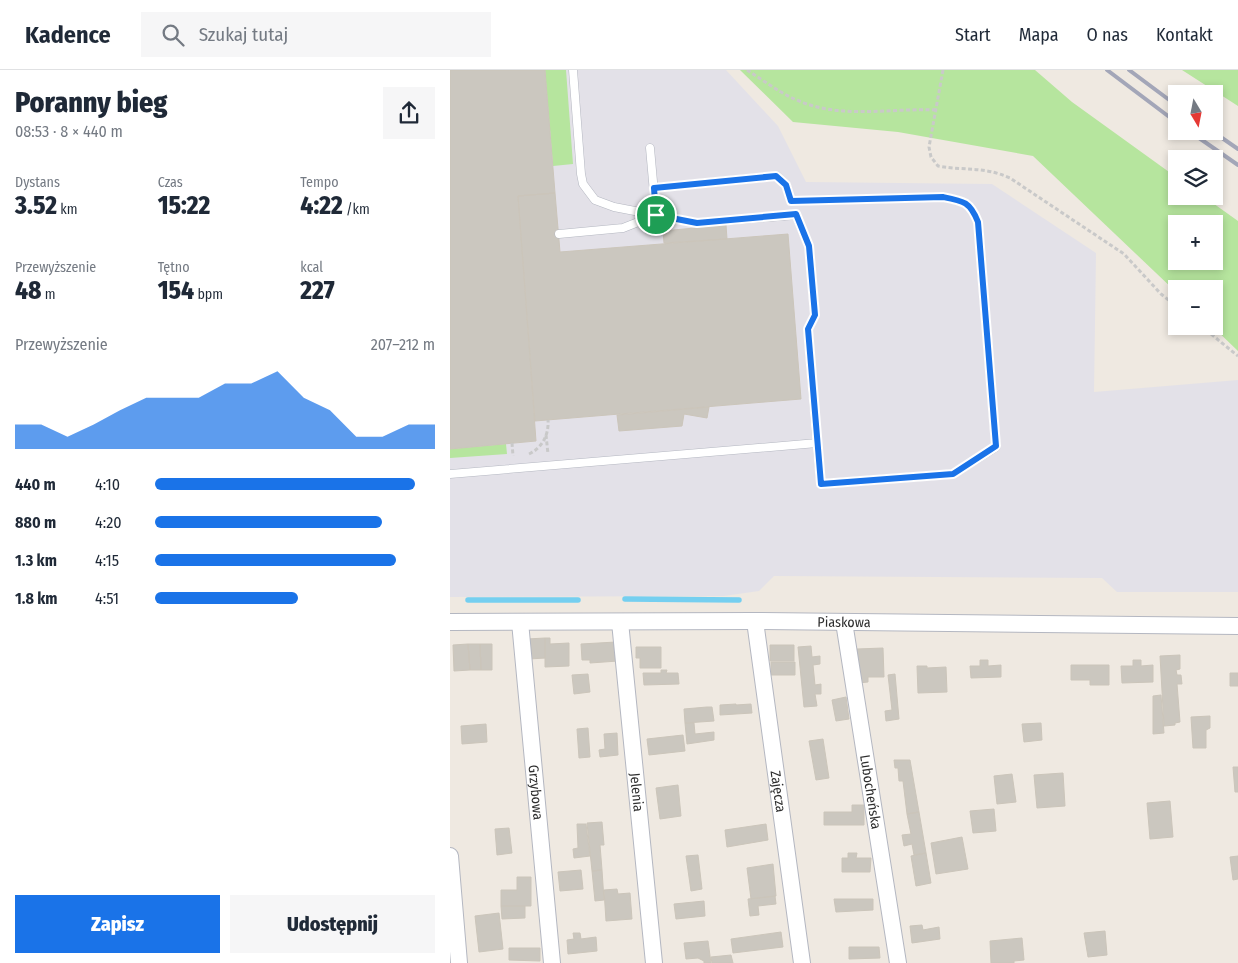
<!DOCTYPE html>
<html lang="pl">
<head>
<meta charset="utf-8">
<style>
  :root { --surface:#fff; --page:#f6f6f7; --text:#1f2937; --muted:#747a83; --line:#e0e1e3; --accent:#1a73e8 }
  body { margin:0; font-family:"Fira Sans Condensed",sans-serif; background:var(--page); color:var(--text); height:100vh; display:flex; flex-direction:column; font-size:19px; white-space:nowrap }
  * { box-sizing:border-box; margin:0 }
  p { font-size:16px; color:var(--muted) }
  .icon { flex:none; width:28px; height:28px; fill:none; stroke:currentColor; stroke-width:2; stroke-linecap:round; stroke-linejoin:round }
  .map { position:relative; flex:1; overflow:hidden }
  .details { display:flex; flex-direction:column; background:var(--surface); width:450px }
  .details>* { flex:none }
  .needle { width:32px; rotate:170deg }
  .buttons { position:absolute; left:718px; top:15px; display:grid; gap:10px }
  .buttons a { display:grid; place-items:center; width:55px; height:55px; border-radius:0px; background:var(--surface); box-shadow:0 2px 8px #0003; font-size:25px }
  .pin { position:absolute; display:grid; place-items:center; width:42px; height:42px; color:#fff; margin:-21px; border:2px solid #fff; border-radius:50%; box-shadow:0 1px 5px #0007 }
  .round { display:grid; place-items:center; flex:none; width:52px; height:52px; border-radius:0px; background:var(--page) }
  .summary { display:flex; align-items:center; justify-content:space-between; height:85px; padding:0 15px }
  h1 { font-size:28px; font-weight:800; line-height:38px }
  .metrics { display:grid; grid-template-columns:repeat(3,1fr); gap:8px; height:85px; padding:5px 15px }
  .metrics div { display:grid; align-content:center }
  .metrics b { font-size:25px; font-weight:800 }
  .metrics small { font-size:14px; font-weight:400 }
  .metrics p { font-size:14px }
  .chart { height:140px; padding:10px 15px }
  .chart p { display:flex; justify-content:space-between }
  .chart svg { width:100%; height:90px; margin-top:5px; fill:var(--accent); opacity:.7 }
  .button { display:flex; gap:10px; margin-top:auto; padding:10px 15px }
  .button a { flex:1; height:58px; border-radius:0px; background:var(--accent); color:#fff; font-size:20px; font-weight:800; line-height:58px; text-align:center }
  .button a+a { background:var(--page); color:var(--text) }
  ul { padding:0 15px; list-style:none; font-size:16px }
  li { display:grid; grid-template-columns:80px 60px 1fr; align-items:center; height:38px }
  li i { height:12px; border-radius:6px; background:var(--accent) }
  header { display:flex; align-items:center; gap:30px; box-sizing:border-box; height:70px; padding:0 25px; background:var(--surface); border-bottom:1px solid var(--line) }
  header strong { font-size:24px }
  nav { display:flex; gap:28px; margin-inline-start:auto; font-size:18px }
  .search { width:350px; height:45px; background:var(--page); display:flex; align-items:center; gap:12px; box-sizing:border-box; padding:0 18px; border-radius:0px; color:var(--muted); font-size:19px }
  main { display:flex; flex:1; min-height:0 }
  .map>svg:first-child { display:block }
  .industrial { fill:#e3e1e8 }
  .green { fill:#b6e59e; fill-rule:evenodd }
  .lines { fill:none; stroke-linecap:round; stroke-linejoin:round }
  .stream { stroke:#75cff0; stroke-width:5.5 }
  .building { fill:#cbc7bf; stroke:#cbc5ba }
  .lane-casing { stroke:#b4b7c1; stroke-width:9 }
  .street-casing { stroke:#b4b7c1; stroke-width:18 }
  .path { stroke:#c9c9c9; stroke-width:3; stroke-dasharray:4 2.5; stroke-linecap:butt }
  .lane { stroke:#fff; stroke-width:8 }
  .street { stroke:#fff; stroke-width:16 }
  .rail { stroke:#a3a6b8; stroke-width:4 }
  .route-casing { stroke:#fff; stroke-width:10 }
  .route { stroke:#1a73e8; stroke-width:6 }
  .labels { text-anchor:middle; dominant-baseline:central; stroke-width:4; stroke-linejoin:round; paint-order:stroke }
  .street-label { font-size:14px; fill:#2e2e2e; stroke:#fff }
</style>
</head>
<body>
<header>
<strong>Kadence</strong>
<div class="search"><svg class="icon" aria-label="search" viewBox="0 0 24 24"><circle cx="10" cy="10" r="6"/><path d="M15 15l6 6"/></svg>Szukaj tutaj</div>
<nav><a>Start</a><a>Mapa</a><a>O nas</a><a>Kontakt</a></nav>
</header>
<main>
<section class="details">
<div class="summary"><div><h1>Poranny bieg</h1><p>08:53 · 8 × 440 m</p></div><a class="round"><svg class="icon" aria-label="share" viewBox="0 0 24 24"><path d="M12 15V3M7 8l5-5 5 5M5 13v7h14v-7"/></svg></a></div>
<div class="metrics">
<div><p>Dystans</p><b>3.52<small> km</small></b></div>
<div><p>Czas</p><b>15:22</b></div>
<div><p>Tempo</p><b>4:22<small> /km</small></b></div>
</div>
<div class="metrics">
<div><p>Przewyższenie</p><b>48<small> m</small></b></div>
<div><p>Tętno</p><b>154<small> bpm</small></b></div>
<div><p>kcal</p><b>227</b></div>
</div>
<div class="chart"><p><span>Przewyższenie</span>207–212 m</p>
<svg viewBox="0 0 160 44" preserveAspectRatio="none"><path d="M0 44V32L10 32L20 38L30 32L40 25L50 19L60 19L70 19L80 12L90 12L100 6L110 19L120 25L130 38L140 38L150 32L160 32V44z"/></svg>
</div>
<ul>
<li><b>440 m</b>4:10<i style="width:93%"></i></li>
<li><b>880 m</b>4:20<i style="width:81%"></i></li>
<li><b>1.3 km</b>4:15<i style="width:86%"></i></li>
<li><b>1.8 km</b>4:51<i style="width:51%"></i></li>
</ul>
<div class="button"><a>Zapisz</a><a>Udostępnij</a></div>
</section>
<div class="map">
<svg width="788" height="893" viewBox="0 0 788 893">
  <rect width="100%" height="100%" fill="#efe9e1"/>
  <!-- industrial -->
  <path class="industrial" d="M0,0H276L328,56L356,112L542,114L646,183L644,322L788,310V522H667L652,508L324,506L309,521L274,526L0,527Z"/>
  <!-- green -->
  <path class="green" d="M95,0H116L123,94L103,96Z
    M290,0H585L622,32L726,107V126H753L788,151V281L762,256H764V219H726V222L583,86L448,62L343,52ZM726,154H764V191H726Z
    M732,0H788V36Z
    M56,374L57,384L0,388V379Z"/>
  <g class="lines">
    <!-- stream -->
    <path class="stream" d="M175,529L289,530
      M18,530H128"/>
  </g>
  <!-- building -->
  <path class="building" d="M0,0H95L105,123L68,126L86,371L0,379Z
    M105,123L110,182L338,164L351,329L85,351L68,126Z
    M276,155L277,169L214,173L213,161Z
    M259,337L257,348L234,344L232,356L169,361L167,345Z
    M95,568V588L79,589L77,569Z
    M95,568H100V574L119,573V596L95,597Z
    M166,572L168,591L140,593V590H132L131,574Z
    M18,574L20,600L4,601L3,575Z
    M18,574H30L31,600H20Z
    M30,574H42V600H31Z
    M320,575H344V591H320Z
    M361,576L362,587L370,586V594L363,595L365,615L371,614V624H365L367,636L354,637L348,577Z
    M186,577H211V598H190V588H186Z
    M433,578L434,607H418V612L408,613L407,579Z
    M730,585V599L726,600L727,605H731L732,614H727L730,652L725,653V655L714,656L710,586Z
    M530,590H538V596L551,595V607L521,608L520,596H530Z
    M683,590H691V596L703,595V612L672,613L671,596H683Z
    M321,592H345V605H321Z
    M621,595H659V615H640V610H621Z
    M467,596H477V598L496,597L497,622L468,623Z
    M211,600H217L216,603H228L229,614L194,615L193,603H211Z
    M780,603H788V616H780Z
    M138,604L140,622L124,624L122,605Z
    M445,604L449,649L436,651L435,641L442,640L438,605Z
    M711,625L714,663L703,664V626Z
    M396,627L399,649L386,651L382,630Z
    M286,634V635L301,634L302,643L270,645V635Z
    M257,637H262L264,651L235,653L234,639Z
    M760,646V658L756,660V678H743L741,647Z
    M235,653H244L245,664L264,662V670L237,674Z
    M591,653L592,670L574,672L572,654Z
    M36,654L37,672L12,674L11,656Z
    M138,658L140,687L129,688L127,659Z
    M167,663L168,685L150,687L149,680L155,679L154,664Z
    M233,665L235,681L199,685L197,669Z
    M373,669L379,708L366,710L359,671Z
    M444,690H460L469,742L457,744L453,711H449L448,698H445Z
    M783,697H788V722H785Z
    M613,703L615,736L587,738L584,705Z
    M562,704L566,732L547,734L544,706Z
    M228,715L231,746L210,749L206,718Z
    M720,731L723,767L700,769L697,733Z
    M402,735H414V755H374V742H402Z
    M544,739L546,761L523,763L520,741Z
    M469,742L476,783L464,785L462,774L454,776L452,765L461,764L457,744Z
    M152,752L154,775H150L152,800L142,801L137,753Z
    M127,754H136L140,786L124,788L123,779L128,778Z
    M316,754L318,770L277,777L275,760Z
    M59,758L62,783L47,785L45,759Z
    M512,767L518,799L486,804L481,773Z
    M398,783H407L406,788H421L420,802H392V788H398Z
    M476,783L481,813L466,816L461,786Z
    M248,785L252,819L241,821L236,786Z
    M788,786V809L783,810L780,787Z
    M323,794L326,826L301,829L297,798Z
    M131,800L133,819L110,821L108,802Z
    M152,800L154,830L145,831L142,801Z
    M67,807H81V836H51V820H67Z
    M167,819L168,824L180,823L182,849L156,851L154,820Z
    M325,826L326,834L308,836L309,845L300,846L298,829Z
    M384,829H423V840L386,842Z
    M254,831L255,846L226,849L224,834Z
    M51,836H75V848L52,849Z
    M49,843L53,879L29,882L25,846Z
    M472,855L473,860L489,857L490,869L462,873L460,856Z
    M655,861L657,885L638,887L634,863Z
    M331,862L333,877L283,883L281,869Z
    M123,863H130L131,869L146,867L147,881L118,884L117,870L124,869Z
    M572,868L574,890L564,891V893H541L540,871Z
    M258,871L261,893H254V891L248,888L236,889L234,873Z
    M399,877H429L430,888L399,889Z
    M59,878H90V891L59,890Z
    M281,885L283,893H262L261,887Z"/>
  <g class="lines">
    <defs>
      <path id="lane" d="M204,118L327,106L336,115L341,131L493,127C514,131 520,132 528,152L546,377L503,404L371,414L367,373
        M109,164L173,158L206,145L200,78
        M0,404L367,373L358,259L365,245L359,176L346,145L247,153L164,137L145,130L133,114L131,104L123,0"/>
      <g id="street">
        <path id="s1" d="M305,551L352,893"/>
        <path id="s2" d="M0,552L305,551L788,556"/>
        <path id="s3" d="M70,552L102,893"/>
        <path id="s4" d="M170,552L204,893"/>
        <path id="s5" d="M394,552L448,893"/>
        <path d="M0,786L9,893"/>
      </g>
    </defs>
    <!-- lane casing -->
    <use href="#lane" class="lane-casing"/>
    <!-- street casing -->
    <use href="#street" class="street-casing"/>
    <!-- path -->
    <path class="path" d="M297,0C316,12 335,27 357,34C398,48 443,38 486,40
      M493,0L479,77L481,87L488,96C516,101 533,96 560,108L674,184L711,224L726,236
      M751,256L788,286
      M96,365L98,384
      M62,373L63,386
      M79,384C92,378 99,365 98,350"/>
    <!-- lane -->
    <use href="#lane" class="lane"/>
    <!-- street -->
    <use href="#street" class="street"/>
    <!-- rail -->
    <path class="rail" d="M657,0L726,52
      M679,0L726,35
      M739,61L788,95
      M762,61L788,79"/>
  </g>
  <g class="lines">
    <defs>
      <path id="route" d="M326,106L336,115L341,131L493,127C514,131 520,132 528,152L546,376L503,404L371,414L358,259L365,245L359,176L346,144L247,153L206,145L204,118Z"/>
    </defs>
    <!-- route casing -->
    <use href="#route" class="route-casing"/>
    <!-- route -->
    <use href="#route" class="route"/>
  </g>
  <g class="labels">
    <!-- street labels -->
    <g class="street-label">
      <text stroke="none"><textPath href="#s2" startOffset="394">Piaskowa</textPath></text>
      <text stroke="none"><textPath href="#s3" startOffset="171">Grzybowa</textPath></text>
      <text stroke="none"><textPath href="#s4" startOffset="171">Jelenia</textPath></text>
      <text stroke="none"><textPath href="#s1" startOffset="172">Zajęcza</textPath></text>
      <text stroke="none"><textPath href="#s5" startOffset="172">Lubocheńska</textPath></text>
    </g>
  </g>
</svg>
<div class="buttons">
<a><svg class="needle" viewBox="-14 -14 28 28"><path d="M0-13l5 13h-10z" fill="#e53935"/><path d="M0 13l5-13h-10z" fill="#747a83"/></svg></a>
<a><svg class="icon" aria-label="layers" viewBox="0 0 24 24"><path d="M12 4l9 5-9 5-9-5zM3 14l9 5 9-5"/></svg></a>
<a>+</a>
<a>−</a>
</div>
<div class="pin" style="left:206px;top:145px;background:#1e9e55"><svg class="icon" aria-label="arrive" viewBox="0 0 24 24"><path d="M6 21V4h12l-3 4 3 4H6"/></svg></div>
</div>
</main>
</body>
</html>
